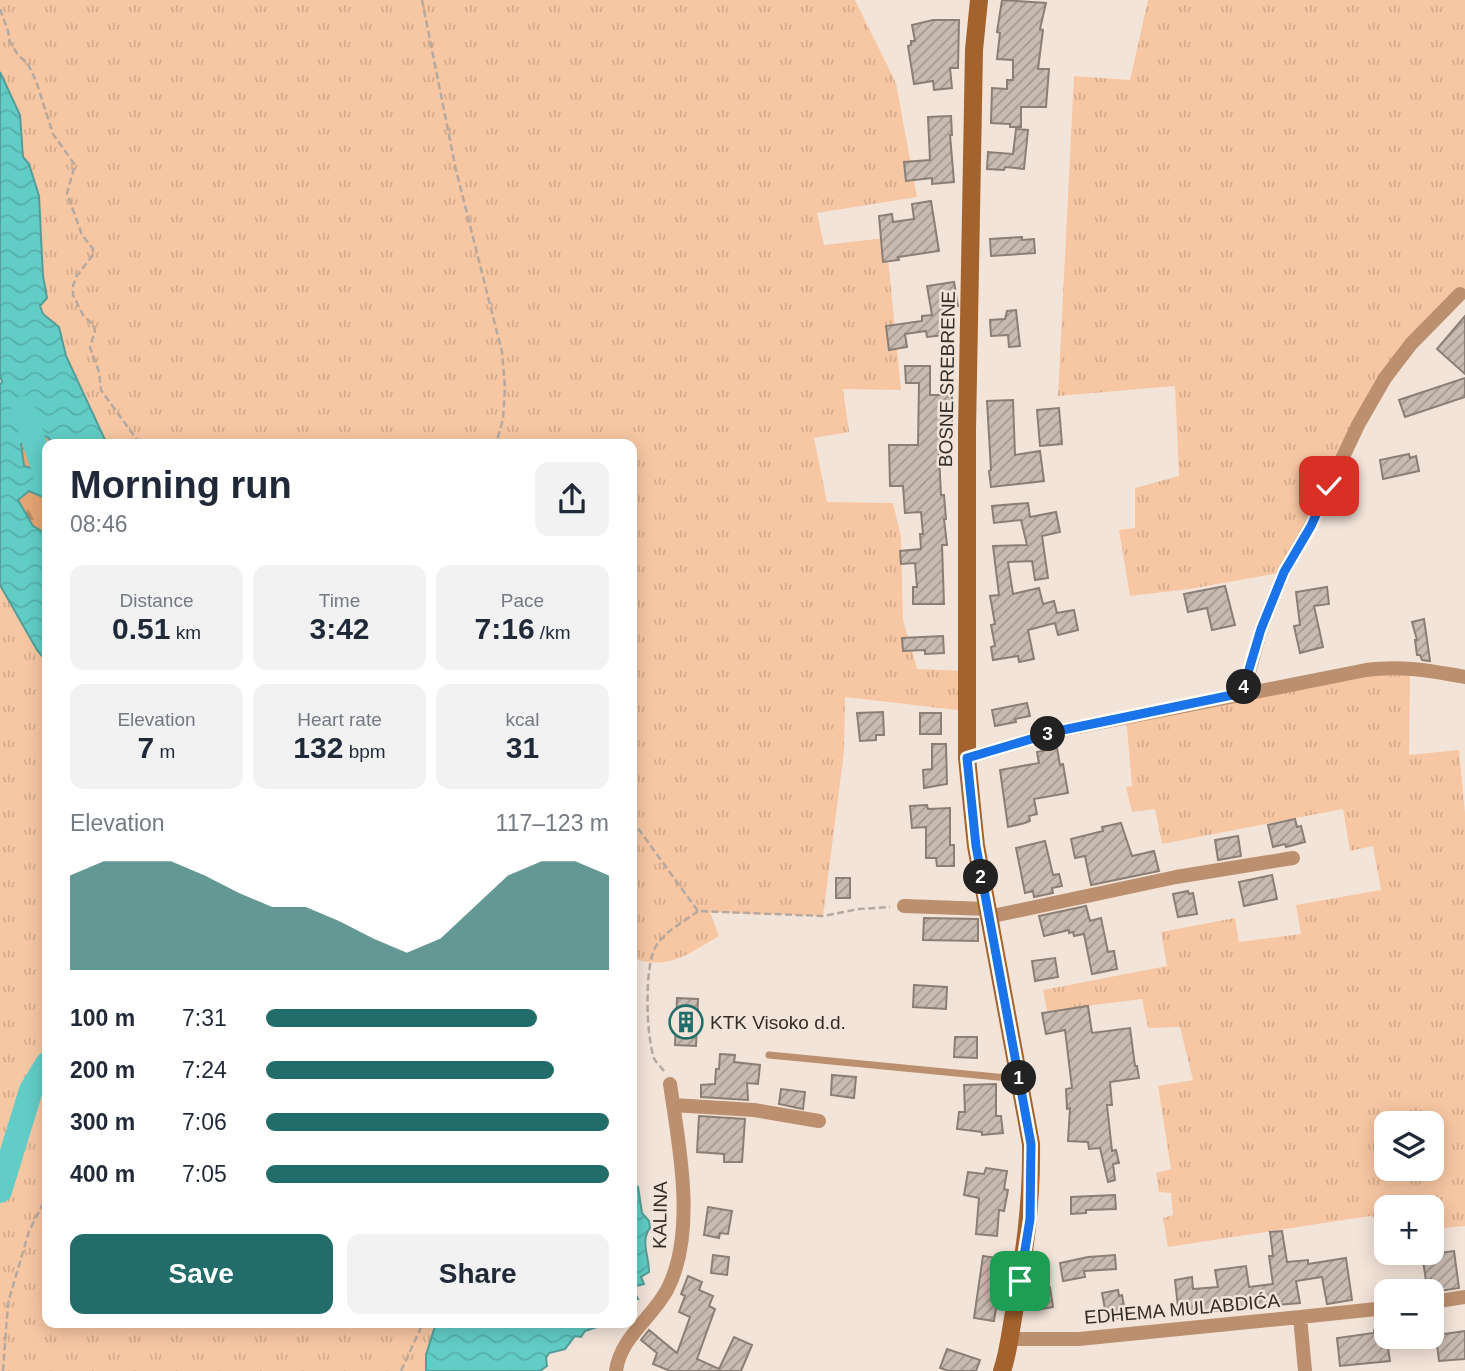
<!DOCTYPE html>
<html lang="en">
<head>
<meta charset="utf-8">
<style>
  :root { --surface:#fff; --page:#f2f2f3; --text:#1f2937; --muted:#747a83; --accent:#226d69 }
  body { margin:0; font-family:Arial,sans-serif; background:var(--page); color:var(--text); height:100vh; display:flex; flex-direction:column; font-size:26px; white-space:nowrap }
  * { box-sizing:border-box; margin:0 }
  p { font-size:23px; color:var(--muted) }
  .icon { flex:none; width:38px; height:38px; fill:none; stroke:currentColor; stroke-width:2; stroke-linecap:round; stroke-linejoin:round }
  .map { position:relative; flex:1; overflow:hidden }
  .sheet { position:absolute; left:42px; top:439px; width:595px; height:889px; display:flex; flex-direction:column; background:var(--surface); border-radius:14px; box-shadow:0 4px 18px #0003 }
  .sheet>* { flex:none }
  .fabs { position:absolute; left:1374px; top:1111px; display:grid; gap:14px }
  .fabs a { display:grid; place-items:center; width:70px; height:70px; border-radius:14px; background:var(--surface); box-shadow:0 4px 18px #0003; font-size:35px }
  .pin { position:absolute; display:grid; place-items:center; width:60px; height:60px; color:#fff; margin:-30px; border-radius:14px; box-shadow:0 4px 10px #0006 }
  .km { position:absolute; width:35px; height:35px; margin:-18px; border-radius:50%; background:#222; color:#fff; font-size:19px; line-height:35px; text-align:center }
  .round { display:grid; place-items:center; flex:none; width:74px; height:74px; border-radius:14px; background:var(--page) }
  .overview { display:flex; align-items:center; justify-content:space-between; height:119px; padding:0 28px }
  h1 { font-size:38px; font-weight:600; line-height:52px }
  .figures { display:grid; grid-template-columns:repeat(3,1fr); gap:10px; height:119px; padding:7px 28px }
  .figures div { display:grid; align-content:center; border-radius:14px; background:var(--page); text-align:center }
  .figures b { font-size:30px; font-weight:600 }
  .figures small { font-size:19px; font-weight:400 }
  .figures p { font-size:19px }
  .chart { height:196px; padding:14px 28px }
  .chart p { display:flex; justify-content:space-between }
  .chart svg { width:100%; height:126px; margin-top:7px; fill:var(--accent); opacity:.7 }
  .cta { display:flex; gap:14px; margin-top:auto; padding:14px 28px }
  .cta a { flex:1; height:80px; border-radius:14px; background:var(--accent); color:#fff; font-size:28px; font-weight:600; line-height:80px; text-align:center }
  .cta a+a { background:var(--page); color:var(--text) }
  ul { padding:0 28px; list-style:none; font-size:23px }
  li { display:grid; grid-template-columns:112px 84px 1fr; align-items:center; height:52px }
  li i { height:18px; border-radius:9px; background:var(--accent) }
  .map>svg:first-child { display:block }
  .grass { fill:url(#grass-tufts); fill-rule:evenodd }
  .forest { fill:url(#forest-firs) }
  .water { fill:url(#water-waves); stroke:#549d98; stroke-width:2 }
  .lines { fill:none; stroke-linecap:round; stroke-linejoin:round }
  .river { stroke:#62cdc7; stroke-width:24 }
  .building { fill:url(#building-hatch); stroke:#8b7e74; stroke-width:2 }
  .path { stroke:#b5a9a0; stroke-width:2.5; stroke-dasharray:7 3.5; stroke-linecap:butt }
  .lane { stroke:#bc8f6e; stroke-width:7 }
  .street { stroke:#bc8f6e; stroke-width:14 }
  .secondary { stroke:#a4632d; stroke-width:18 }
  .route-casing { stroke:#fff; stroke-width:14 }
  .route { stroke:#1a73e8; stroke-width:9 }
  .labels { text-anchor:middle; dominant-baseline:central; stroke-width:5; stroke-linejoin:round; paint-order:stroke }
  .street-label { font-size:19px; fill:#332d29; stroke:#f3e4d9 }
  .poi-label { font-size:19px; fill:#332d29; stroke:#f3e4d9; text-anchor:start }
</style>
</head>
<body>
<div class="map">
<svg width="1465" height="1371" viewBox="0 0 1465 1371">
  <defs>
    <pattern id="grass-tufts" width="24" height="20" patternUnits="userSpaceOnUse" patternTransform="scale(1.75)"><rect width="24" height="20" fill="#f7c7a3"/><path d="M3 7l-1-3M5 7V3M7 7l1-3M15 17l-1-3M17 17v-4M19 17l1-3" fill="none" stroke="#d4ab8c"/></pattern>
    <pattern id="forest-firs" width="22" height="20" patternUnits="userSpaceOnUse" patternTransform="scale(1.75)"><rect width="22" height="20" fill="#e5a574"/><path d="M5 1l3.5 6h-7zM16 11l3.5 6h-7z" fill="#ba875f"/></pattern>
    <pattern id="water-waves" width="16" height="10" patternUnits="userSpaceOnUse" patternTransform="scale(1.75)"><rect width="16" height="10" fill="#62cdc7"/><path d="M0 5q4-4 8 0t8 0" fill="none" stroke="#56b0ab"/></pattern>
    <pattern id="building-hatch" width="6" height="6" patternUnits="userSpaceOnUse" patternTransform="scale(1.75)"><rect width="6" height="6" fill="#c9bbb1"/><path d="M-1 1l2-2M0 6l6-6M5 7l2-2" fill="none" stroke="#a49890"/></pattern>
  </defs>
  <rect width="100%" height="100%" fill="#f3e4d9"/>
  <!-- grass -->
  <path class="grass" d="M0,0H855L896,83L917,197L817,213L824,245L886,238L901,390L843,389L849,432L814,438L827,502L893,503L901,537L903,620L917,669L967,671L966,711L845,697L844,752L823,916L710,912L719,936C688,954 668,971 632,958V444H107L66,356L59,327L43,314L40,306L47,298L43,276L39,196L29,164L23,157L20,115L0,72Z
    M1148,0H1465V290L1385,378L1284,572L1189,589L1130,596L1119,530L1135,528V488L1179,476L1175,386L1058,396L1074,76L1130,80Z
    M0,585L37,649L47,662V1323H436L426,1355V1371H0Z
    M1410,668L1409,755L1459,750L1465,813V1226L1432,1229V1208H1386V1221L1370,1216L1168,1247L1163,1218L1173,1215L1171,1193L1159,1192L1156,1173L1171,1169L1158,1086L1193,1080L1180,1027L1148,1028L1142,999L1047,1011L1043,990L1167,966L1161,932L1235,918L1239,942L1301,934L1296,905L1381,890L1373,846L1350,851L1343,809L1162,844L1155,809L1132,812L1126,787L1132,786L1126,716ZM1386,1124H1432V1169H1386Z"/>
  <!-- forest -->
  <path class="forest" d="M41,434L49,438L52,444H47V473L24,466L21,444Z
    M29,491L43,497L47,508V534L33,526L18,500Z"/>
  <!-- water -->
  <path class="water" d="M0,72L20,115L23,157L29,164L39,196L43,276L47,298L40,306L43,314L59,327L66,356L107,444H52L49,438L41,434L21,444L24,466L47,473V508L43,497L29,491L18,500L33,526L47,534V662L37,650L0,585V385L2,382L0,375Z
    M632,1184L638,1187L642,1213L649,1221L650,1228C640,1240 649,1256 649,1272L641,1277L644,1284L632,1287L638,1299L632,1298Z
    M436,1323H609L585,1331L581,1337L575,1336L565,1349L549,1353L546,1358L547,1366L540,1371H426V1355Z"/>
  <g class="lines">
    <!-- river -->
    <path class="river" d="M23,408L47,480
      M0,1191L31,1090L47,1064"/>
  </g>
  <!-- building -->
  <path class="building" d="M1002,0L1046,3L1040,29L1043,30L1038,69H1049L1046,107H1021V127H1010V124L991,123L992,88L1007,89V80H1013V60L997,59L1000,33L997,32Z
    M933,20H959L958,68H950L952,88L934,90L933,81L914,84L908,46L911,45V41H915L912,25Z
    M951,116L952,135H950L954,182L932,184V178L906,181L904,162L930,160L928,117Z
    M1016,129L1028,130L1024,169L1005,167L1004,170L987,169L988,152L1013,154Z
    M931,201L939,251L898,257L899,260L883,262L879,216L892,214L893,222L914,219L912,204Z
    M1022,237V240L1034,239L1035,253L991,256L990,239Z
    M954,282L958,306L950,307L953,334L927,337L926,331L905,334L907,347L889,350L886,326L922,321V316L932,315L927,286Z
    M1016,310L1020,346L1009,347L1008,335L991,336L990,320L1005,319L1007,311Z
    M1465,316V374L1437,349Z
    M905,366H930V395H952V427L940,428L942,455H939L941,495H944L946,519H944L947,545H942L944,604H913V587H917L915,563L901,564L900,551L921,549L920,534H923L921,512L905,513L903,486H890L889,445H918L919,383H906Z
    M1465,378V397L1405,417L1399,400Z
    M1013,400L1015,455L1040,451L1044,481L991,487L989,471L991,470L987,401Z
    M1059,408L1062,444L1040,446L1037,410Z
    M1409,454L1410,458L1416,456L1419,471L1383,479L1380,460Z
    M1028,503L1030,517L1056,512L1060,532L1042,536L1048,578L1035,580L1032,561L1008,562L1013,594L1039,588L1043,604L1054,601L1057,613L1074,610L1078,630L1058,635L1055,623L1028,630L1034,659L1019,662L1018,656L993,660L991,647L995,646L991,625L995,624L990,596L999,595L993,546L1027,545L1021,520L994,523L992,506Z
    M1225,586L1235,625L1212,630L1207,608L1188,612L1184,594Z
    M1327,587L1329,604L1314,606L1323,647L1300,653L1294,626L1300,625L1296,592Z
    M1424,619L1430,661L1422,660L1420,655H1417L1415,640H1417L1412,622Z
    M943,636L944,653L925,654V650L903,651L902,638Z
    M1027,703L1030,716L1015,719L1016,722L995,726L992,710Z
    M883,712L884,735H876V740L860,741L857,713Z
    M920,713H941V734H920Z
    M932,744H946L947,784L924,788L923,770L932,769Z
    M1057,748L1060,765L1063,764L1068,793L1034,799L1037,814L1029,816L1030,821L1025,823L1008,827L1000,770L1039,763L1037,752Z
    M927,805L928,809L950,808V845H954V866H937L936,858H926V827L912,828L910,806Z
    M1295,819L1297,827L1301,826L1305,842L1286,847L1285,844L1273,847L1268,825Z
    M1121,823L1132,856L1154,851L1159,871L1091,885L1085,856L1075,858L1071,839L1103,831L1102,827Z
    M1238,836L1241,856L1218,860L1215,840Z
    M1045,841L1053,875L1059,874L1062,886L1052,888L1053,893L1034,897L1033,891L1025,893L1016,848Z
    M1272,875L1277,899L1244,906L1239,882Z
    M836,878H850V898H836Z
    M1188,891L1189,894L1193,893L1197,914L1178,917L1173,894Z
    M1086,906L1090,921L1101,918L1108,952L1114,951L1117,969L1092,974L1084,934L1074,936L1073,932L1069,933V930L1044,936L1039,916Z
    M924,918L978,919V941L923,940Z
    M1055,958L1058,977L1035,981L1032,961Z
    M914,985L947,987L946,1009L913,1007Z
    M677,998L698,999L696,1046L675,1045Z
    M1088,1006L1092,1033L1130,1028L1135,1066H1137L1139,1078L1110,1082L1112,1105H1107L1112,1151L1116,1150L1119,1163L1113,1164L1115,1180L1108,1182L1100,1148L1089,1149L1088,1142L1068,1141L1070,1108L1067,1109L1066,1089L1072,1088L1065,1030L1046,1034L1042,1013Z
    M955,1037H977V1058L954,1057Z
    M720,1054L735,1055L734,1062L760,1065L758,1084L747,1083L748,1100L701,1097V1085L715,1084L716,1069H719Z
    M832,1075L856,1077L854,1098L831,1095Z
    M996,1084V1116H1001L1003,1133L982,1135V1132L957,1129L959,1112H965L964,1085Z
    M781,1089L805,1092L803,1109L779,1104Z
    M699,1116L745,1119L742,1162H724V1154L697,1152Z
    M986,1168L1007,1171L1004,1189L1008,1190L1004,1211L999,1210L997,1236L976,1234L979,1198L964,1195L968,1172L984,1174Z
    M1115,1195L1116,1209L1086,1210V1213L1071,1214V1197Z
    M708,1207L732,1211L728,1234L720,1233L719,1238L704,1235Z
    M1282,1231L1287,1262L1308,1260V1264L1346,1258L1352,1300L1327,1304L1322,1277L1296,1281L1300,1303L1227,1309L1179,1316L1175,1280L1192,1277L1193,1289L1218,1287L1215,1270L1246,1266L1249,1287L1273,1284L1269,1256H1273L1270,1232Z
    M1454,1251L1459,1288L1433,1292L1431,1279L1426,1280L1422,1255Z
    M713,1255L729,1257L727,1275L711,1273Z
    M1115,1255L1116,1269L1084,1271L1085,1277L1063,1281L1060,1263L1088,1257Z
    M983,1256L1004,1259L994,1321L974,1318Z
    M688,1276L702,1282L699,1290L713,1296L709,1306L715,1309L697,1359L719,1369L734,1337L752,1345L741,1371H670L653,1364L657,1353L641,1340L649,1330L677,1353L690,1317L679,1312L685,1296L681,1294Z
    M1050,1287L1053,1307L1036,1310L1033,1289Z
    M1118,1290L1119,1296L1122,1295L1126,1317L1107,1320L1102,1293Z
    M1385,1328L1390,1361L1340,1366L1337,1338L1374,1333V1330Z
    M1465,1331V1359L1439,1361L1436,1335Z
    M947,1349L980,1360L976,1371H949L940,1368Z"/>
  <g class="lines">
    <!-- path -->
    <path class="path" d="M422,0L456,170L502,352L505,387L503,419L496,444
      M0,9L8,31L10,42L18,55L28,64L36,81L53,134L75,165L67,193L82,235L93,249L92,256L76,277L73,286V295L83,315L94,326L95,331L90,347L99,372L101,390L140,444
      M632,820L698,911L823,916L859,909L890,907
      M664,1071C661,1067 656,1063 654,1058C646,1036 644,965 656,946C665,931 684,922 698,911
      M3,1371L8,1303L29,1231L47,1196
      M401,1371L423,1323"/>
    <!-- lane -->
    <path class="lane" d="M769,1055L1019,1079"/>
    <!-- street -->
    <path class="street" d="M1243,693L1261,629L1284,572L1311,525L1358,425L1385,378L1411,344L1460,294
      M967,758L1058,731L1366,670C1400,665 1432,671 1465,677
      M904,906L987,909
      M988,917L1176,877L1293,858
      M673,1105L754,1110L819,1121
      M1432,1302L1465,1297
      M1300,1317L1386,1308
      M1009,1339H1079L1300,1317L1305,1371
      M616,1371C620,1338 652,1318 667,1290C697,1233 679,1145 670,1084"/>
    <!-- secondary -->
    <path class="secondary" d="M979,0L974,50L967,430V758L976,846L1031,1144C1032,1203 1024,1259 1013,1318C1010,1335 1008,1354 1002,1371"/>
  </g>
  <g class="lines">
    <defs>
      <path id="route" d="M1020,1281L1030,1219L1031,1144L976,846L967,758L1058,731L1242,693L1261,629L1284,572L1311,526L1329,486"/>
    </defs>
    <!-- route casing -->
    <use href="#route" class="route-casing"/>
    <!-- route -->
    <use href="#route" class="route"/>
  </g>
  <!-- icons -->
  <defs>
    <symbol id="building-ring" viewBox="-11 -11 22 22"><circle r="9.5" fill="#f3e4d9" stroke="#226d69" stroke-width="1.5"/><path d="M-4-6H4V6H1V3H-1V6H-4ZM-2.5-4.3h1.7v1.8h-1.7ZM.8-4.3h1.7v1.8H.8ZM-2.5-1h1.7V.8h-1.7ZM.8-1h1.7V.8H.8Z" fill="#226d69"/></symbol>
  </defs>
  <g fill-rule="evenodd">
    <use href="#building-ring" x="667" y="1003" width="38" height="38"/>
  </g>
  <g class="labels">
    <!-- street labels -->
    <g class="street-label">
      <text transform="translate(947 379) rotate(-89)">BOSNE SREBRENE</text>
      <text transform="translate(660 1215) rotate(-89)">KALINA</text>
      <text transform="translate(1182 1309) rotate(-5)">EDHEMA MULABDIĆA</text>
    </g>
    <!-- poi labels -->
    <g class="poi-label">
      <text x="710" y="1022">KTK Visoko d.d.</text>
    </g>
  </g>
</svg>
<div class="fabs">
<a><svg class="icon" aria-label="layers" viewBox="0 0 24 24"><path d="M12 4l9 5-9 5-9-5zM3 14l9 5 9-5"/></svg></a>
<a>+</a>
<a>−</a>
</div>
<div class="pin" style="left:1020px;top:1281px;background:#1e9e55"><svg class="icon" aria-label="arrive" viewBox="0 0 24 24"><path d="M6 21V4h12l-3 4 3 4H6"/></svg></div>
<div class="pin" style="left:1329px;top:486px;background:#d93025"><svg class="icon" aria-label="check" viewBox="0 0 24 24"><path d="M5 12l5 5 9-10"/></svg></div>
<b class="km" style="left:1019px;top:1078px">1</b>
<b class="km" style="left:981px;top:877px">2</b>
<b class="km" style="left:1048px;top:734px">3</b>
<b class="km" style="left:1244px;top:687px">4</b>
<section class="sheet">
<div class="overview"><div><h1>Morning run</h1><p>08:46</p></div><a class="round"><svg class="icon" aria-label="share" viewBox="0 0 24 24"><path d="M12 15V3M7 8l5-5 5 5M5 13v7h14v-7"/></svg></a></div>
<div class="figures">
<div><p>Distance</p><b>0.51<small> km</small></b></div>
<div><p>Time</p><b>3:42</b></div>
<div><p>Pace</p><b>7:16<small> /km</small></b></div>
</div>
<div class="figures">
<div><p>Elevation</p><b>7<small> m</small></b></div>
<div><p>Heart rate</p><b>132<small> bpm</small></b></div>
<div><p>kcal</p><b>31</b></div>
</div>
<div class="chart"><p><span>Elevation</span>117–123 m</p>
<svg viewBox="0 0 160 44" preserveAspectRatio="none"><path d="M0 44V11L10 6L20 6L30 6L40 11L50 17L60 22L70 22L80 27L90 33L100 38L110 33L120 22L130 11L140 6L150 6L160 11V44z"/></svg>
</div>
<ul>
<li><b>100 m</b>7:31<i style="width:79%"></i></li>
<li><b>200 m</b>7:24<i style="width:84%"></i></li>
<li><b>300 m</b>7:06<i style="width:100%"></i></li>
<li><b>400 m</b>7:05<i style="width:100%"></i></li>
</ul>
<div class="cta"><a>Save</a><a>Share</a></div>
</section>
</div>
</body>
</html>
